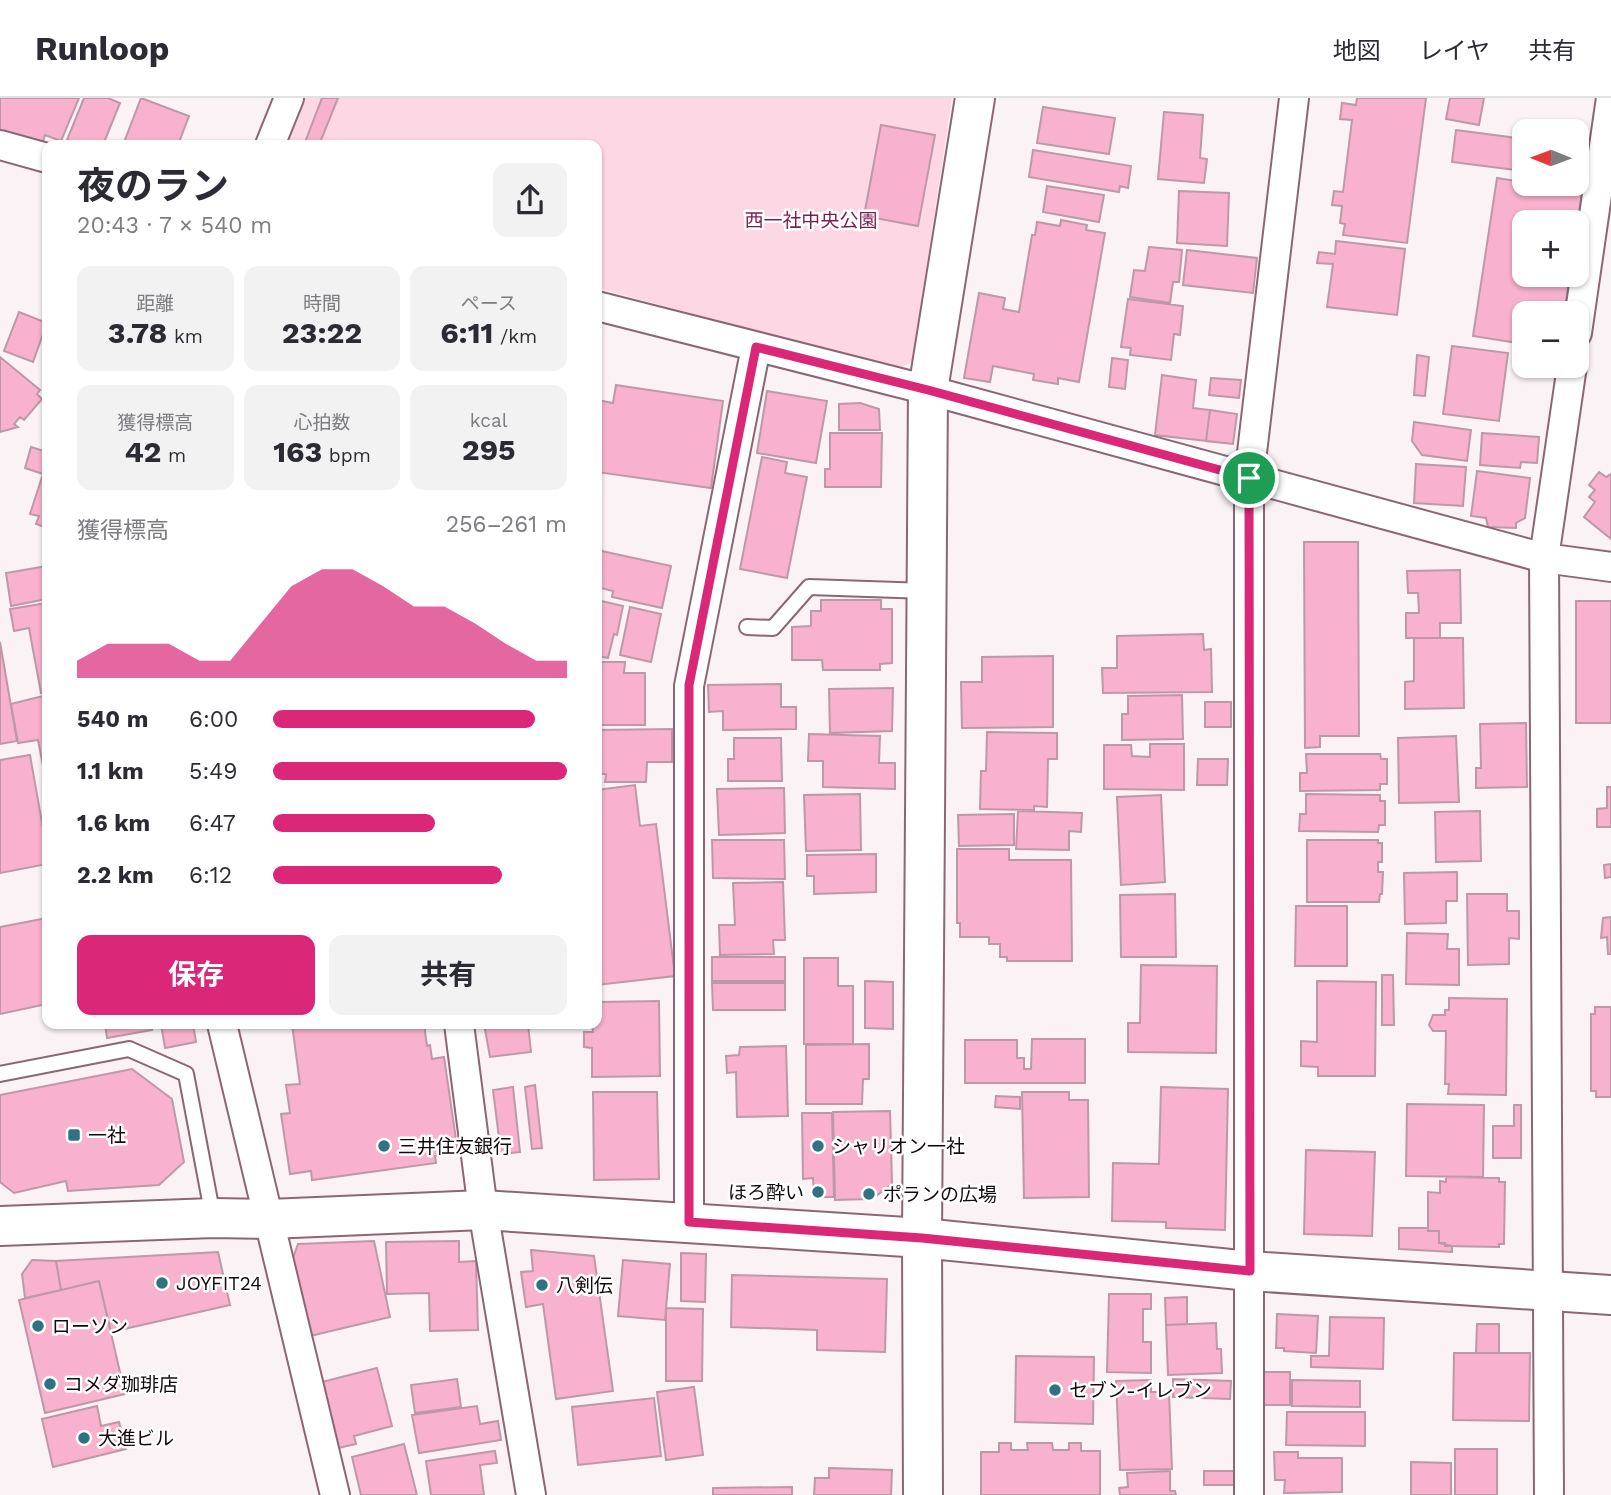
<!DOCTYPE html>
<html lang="ja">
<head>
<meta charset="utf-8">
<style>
  :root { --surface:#fff; --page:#f2f2f3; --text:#2b2b33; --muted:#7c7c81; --line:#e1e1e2; --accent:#db2777 }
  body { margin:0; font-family:"Work Sans","Noto Sans JP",sans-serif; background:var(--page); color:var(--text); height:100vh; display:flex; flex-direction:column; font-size:26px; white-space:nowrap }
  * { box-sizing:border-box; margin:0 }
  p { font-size:23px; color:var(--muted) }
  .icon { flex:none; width:38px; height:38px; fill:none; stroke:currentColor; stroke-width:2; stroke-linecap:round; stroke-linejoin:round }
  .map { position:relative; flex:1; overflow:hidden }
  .details { position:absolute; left:42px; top:42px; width:560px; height:889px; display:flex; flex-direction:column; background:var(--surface); border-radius:14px; box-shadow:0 2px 5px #0004 }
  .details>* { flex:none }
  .needle { width:46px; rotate:271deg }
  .tools { position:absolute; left:1512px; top:21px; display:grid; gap:14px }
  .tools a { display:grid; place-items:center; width:77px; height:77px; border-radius:14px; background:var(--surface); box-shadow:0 2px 5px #0004; font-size:35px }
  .pin { position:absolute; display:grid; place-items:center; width:60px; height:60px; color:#fff; margin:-30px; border:4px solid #fff; border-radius:50%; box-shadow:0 2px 7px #0007 }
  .round { display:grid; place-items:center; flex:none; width:74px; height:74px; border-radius:14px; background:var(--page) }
  .summary { display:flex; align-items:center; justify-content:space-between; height:119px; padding:0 35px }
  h1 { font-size:38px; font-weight:700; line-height:52px }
  .metrics { display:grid; grid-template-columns:repeat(3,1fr); gap:10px; height:119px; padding:7px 35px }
  .metrics div { display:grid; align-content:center; border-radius:14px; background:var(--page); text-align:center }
  .metrics b { font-size:30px; font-weight:700 }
  .metrics small { font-size:19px; font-weight:400 }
  .metrics p { font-size:19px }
  .chart { height:196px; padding:14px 35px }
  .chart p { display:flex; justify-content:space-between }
  .chart svg { width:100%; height:126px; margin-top:7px; fill:var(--accent); opacity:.7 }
  .cta { display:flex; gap:14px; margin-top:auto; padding:14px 35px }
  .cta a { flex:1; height:80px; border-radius:14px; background:var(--accent); color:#fff; font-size:28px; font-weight:700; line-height:80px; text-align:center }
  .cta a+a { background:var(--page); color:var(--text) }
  ul { padding:0 35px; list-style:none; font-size:23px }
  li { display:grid; grid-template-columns:112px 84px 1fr; align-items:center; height:52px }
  li i { height:18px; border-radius:9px; background:var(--accent) }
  header { display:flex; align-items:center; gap:42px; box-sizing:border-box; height:98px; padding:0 35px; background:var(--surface); border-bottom:2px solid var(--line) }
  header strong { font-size:33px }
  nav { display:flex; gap:38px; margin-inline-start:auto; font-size:24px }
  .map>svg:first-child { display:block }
  .green { fill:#fed7e5 }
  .building { fill:#f8b2cd; stroke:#bf98a7; stroke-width:2 }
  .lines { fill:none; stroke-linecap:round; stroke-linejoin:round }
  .lane-casing { stroke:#8b6775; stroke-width:18 }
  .street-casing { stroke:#8b6775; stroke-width:32 }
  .secondary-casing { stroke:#8b6775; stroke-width:42 }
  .lane { stroke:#fff; stroke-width:14 }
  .street { stroke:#fff; stroke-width:28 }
  .secondary { stroke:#fff; stroke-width:38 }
  .route-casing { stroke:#fff; stroke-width:14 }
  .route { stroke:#db2777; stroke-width:9 }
  .poi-dot { fill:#2f7383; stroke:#fff; stroke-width:2.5 }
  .labels { text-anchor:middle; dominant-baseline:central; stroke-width:5; stroke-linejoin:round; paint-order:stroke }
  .park-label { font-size:19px; fill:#7d1c4e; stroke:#fff }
  .poi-label { font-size:19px; fill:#13070c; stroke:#fff; text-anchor:start }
</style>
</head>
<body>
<header>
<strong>Runloop</strong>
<nav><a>地図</a><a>レイヤ</a><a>共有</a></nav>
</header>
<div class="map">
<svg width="1611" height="1397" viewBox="0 0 1611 1397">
  <rect width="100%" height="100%" fill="#faf2f5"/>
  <!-- green -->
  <path class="green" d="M305,0H952L912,264L899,271L597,190V47H286Z"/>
  <!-- building -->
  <path class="building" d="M0,0H79L61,43L45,37L42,46L0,34Z
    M84,0H108L120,5L103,47H79L67,42Z
    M141,0L189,18L178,47H123Z
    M322,0H338L319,47H304Z
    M1357,0H1426L1407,145L1343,137L1345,126L1340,125L1342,108L1332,107L1334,93L1343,94L1352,22L1340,21L1342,5L1356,7Z
    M1450,0H1484L1479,27L1446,21Z
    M1043,9L1115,20L1109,56L1037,45Z
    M1164,14L1203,17L1200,60L1207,61L1204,85L1158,81Z
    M881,27L935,37L918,128L864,118Z
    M1456,32L1524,41V73L1452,64Z
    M1577,49L1583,50L1577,81Z
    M1033,52L1131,68L1128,90L1120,88L1119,94L1029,79Z
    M1497,80L1582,93L1577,130V124H1524V177H1570L1564,215H1524V246L1473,238Z
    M1047,88L1104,97L1099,124L1043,114Z
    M1179,93L1229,95L1227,148L1177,145Z
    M1061,122L1087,127L1086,132L1105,135L1079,284L1058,280V286L1033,282L1034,276L993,268L990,284L964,280L979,195L1005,200L1003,211L1019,214L1032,137H1035L1037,124L1060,128Z
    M1336,143L1405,151L1397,217L1327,209L1333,166L1317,165L1319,154L1335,156Z
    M1149,149L1182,152L1179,184H1173L1170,205L1130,199L1134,172L1145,173Z
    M1187,152L1257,160L1253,195L1183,187Z
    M1128,201L1183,208L1180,237L1174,236L1171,262L1130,257L1131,250L1121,249Z
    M19,214L47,225L33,264L4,253Z
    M1452,248L1508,255L1499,323L1443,316Z
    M1417,257L1429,259L1425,298L1414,297Z
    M0,259L40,292L37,296L42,301L24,322L20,319L14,326L18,329L0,334Z
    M1112,260L1128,262L1125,291L1109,289Z
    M1162,277L1196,282L1193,310L1210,312L1206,343L1155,337Z
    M1211,280L1241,282L1239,300L1209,297Z
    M616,287L723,303L711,390L597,374V302L613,305Z
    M767,293L827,303L816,365L757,355Z
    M860,305L879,311L880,332H839V306Z
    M1210,312L1237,316L1233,346L1206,343Z
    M1414,324L1471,332L1467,363L1422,357L1412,343Z
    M830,335H882L881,389H825V371H830Z
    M1482,335L1539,339L1537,365L1521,364L1520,370L1480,367Z
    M31,349L47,354V430L36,426L39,418L30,416L43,376L25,370Z
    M762,359L787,364L785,375L807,379L787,480L740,471Z
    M1416,366L1466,369L1463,408L1414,405Z
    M1477,373L1530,380L1525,420L1516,425V430L1488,429L1486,420L1471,418Z
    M1599,374L1606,379L1611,376V441L1584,419L1595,404L1589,399L1595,392L1589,387Z
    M1304,444H1358L1359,638H1320V649L1305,650Z
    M597,452L671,468L662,510L612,499L613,493L597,489L599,473L597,472Z
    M47,468V501L11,508L6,475Z
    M1460,472L1461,525H1440V540H1406V515H1419L1418,495H1408L1407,473Z
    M597,502L623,508L617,537L614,536L608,560L597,558Z
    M821,502H881V511H892V565L880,566V572H823L822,562H792V529L811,528V513H821Z
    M1576,503H1611V625H1576Z
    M47,505V594L41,595L29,530L14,533L10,511Z
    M630,509L661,516L651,564L620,557Z
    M1203,536L1204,552L1211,551L1212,594L1103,595L1102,570H1117V538Z
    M1414,540H1463L1464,610L1405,611V584L1414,583Z
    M0,544L17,643L0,646Z
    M1053,558V629L962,630L961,584H982V559Z
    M597,564H625L624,575H645V627H597V594H600V579H597Z
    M781,586V609H796V631L723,632V613L709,614L708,587Z
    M893,590L892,633L830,635L829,591Z
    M47,597V684H46L38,642L18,645L11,606Z
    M1182,597L1183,641L1122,642V616H1128V598Z
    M1205,604H1231V629H1205Z
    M1526,625L1527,689L1476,690V670H1481L1480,626Z
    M672,631V664H647L646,684H605L606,676H597V632Z
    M987,634L1057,635V661H1048L1047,709L1034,708V712L980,711L981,673H986Z
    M809,636L880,638L879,665H895V691L823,689V663H808Z
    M1456,638L1459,704L1399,705L1398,640Z
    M734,640H781L782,683H728V661H734Z
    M1150,646H1184V692L1104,691V647H1131L1132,658L1150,659Z
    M1306,656H1380L1381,661H1387V686H1380V692L1300,693V675H1307Z
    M30,657L47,753V766L0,775V662Z
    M1198,661H1228L1227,687H1197Z
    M635,687L640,728L656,726L675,878L597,887V692Z
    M1607,689H1611V729H1597V711L1607,710Z
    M784,690L785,735L719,737L717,691Z
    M860,696L861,752L806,753L804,697Z
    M1306,696L1380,697V703H1385V727H1379L1378,734L1299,733L1300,716H1306Z
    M1161,697L1165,784L1121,787L1117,699Z
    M1018,713L1082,715L1081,734L1069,733V752L1016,751Z
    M1480,713L1481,763L1436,764L1435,714Z
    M1014,716V747L959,748L958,717Z
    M712,742H784L785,781L713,780Z
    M1307,742H1378V745H1382V764H1378V774H1383L1382,796H1380L1379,804H1307Z
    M957,751H1009V762H1071L1072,863H1007V859H1000V846H989V839H960V825H957Z
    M876,756V794L814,796V778H807V757Z
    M1611,766V779L1605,780L1604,767Z
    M1457,774V803H1446V825L1405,826L1404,775Z
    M783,784L785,842H773L774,856L720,857L719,827H735L733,785Z
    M1175,796L1176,859H1121L1120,797Z
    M1467,796H1507V813H1519V841L1509,840V866L1468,867Z
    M1296,808H1347V868H1295Z
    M1611,819V856H1608L1607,839L1601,840L1603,820Z
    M47,820V906L0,916V829Z
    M1407,835L1448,836L1447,851H1459V887L1406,886Z
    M712,859H785V883H712Z
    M804,860H838V888H853V946H804Z
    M1141,867L1217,868L1216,955L1128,954V925H1140Z
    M1382,877H1393L1394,927H1382Z
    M865,883L893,884V931L865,930Z
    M1317,883L1376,884L1375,978H1318V969L1301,968V943L1317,944Z
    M712,885H785V912H713Z
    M1449,900L1507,901L1506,997L1448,996L1449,986H1445L1446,933H1433L1429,927L1433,917H1445V912H1449Z
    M659,903L660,978L592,979V950L584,949V934H593L592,926H597V904Z
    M1595,909H1611V999H1596V993H1591V916H1595Z
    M105,926H151L152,932L107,940Z
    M161,926H193L196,944L165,950Z
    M292,926H424L427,948L430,947L432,961L444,959L458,1055L435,1058L436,1065L312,1082L311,1073L290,1076L281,1016L290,1015L286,987L300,986Z
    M484,926H528L531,954L490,959Z
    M1032,941H1085V985H965V942H1017V960H1024V971H1031Z
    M869,946V981H863L862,1006H806V947Z
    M786,948L788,1018L737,1019L736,974L727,975L726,958L739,957L740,949Z
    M132,971L172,1001L184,1064L159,1087L68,1093L66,1083L14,1095L0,1084V997Z
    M535,987L542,1050L532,1051L525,989Z
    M513,989L520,1054L501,1056L493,992Z
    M1161,989L1228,991L1225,1132L1166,1130V1124L1112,1123L1113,1065L1159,1066Z
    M593,994H657L659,1081L594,1082Z
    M1022,994H1069V1002H1088L1089,1099L1024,1100Z
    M996,998L1020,999V1011L995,1009Z
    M1407,1006L1484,1007L1483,1079L1406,1078Z
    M1514,1007H1521V1060H1493V1028H1514Z
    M890,1013L892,1086L872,1101L835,1102L833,1014Z
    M802,1015H832L834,1099H814L813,1080L803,1081Z
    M1306,1052L1375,1054L1372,1138L1304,1136Z
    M1446,1079L1499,1080V1084H1505L1504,1146H1499V1149L1445,1148V1145H1439V1133H1428V1094L1440,1095V1083L1446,1084Z
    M1399,1130H1428V1133H1439V1145L1452,1148V1154L1399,1151Z
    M374,1143L390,1219L310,1238L292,1163L298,1146Z
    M459,1143V1164L476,1163L478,1232L430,1233L429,1195L387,1196L386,1144Z
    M531,1152L594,1158L613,1293L556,1301L543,1206L526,1209L521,1174L533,1173Z
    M218,1154L230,1207L111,1234L99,1183L61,1192L56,1163Z
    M681,1155L706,1156L705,1204L681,1203Z
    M32,1162L56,1163L61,1192L25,1200L22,1176Z
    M623,1162L670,1166L665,1222L618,1218Z
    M732,1177L887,1181L885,1254L817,1252V1232L731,1229Z
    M99,1183L125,1296L45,1315L19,1202Z
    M1109,1196H1151V1211H1143V1244H1151V1275L1107,1274Z
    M1187,1199V1226L1166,1227L1165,1200Z
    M666,1210L703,1211L702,1283H666Z
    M1277,1216L1318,1218L1316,1255L1284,1253V1250H1276Z
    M1330,1219L1384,1220L1383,1271L1311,1269V1258H1329Z
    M1216,1225L1217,1251H1221L1222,1275L1168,1277L1166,1227Z
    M1477,1226H1499V1255H1476Z
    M1454,1255H1530L1529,1323L1453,1322Z
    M1016,1258L1094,1259L1093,1326L1015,1324Z
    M377,1270L392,1328L354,1338L356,1346L338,1350L322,1284Z
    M1264,1274H1290V1307H1264Z
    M457,1281L461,1309L415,1315L411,1287Z
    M1173,1281L1231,1283L1230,1301L1173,1299Z
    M1151,1282V1294H1169L1172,1371L1120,1372L1116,1283Z
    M1292,1282L1360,1283V1309L1292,1308Z
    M694,1289L703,1357L666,1362L657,1294Z
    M654,1300L661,1358L578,1367L572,1309Z
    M97,1308L101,1328L119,1324L126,1351L53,1369L42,1321Z
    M477,1308L480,1326L498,1323L501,1342L419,1355L412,1317Z
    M1287,1314H1365V1348L1286,1347Z
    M999,1345H1011V1352H1028L1027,1345H1052L1053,1352H1069V1345H1081V1353H1100V1397H981V1354H999Z
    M404,1346L417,1397H361L352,1359Z
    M1455,1351H1497V1397H1455Z
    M495,1353L497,1365L480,1367L484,1397H431L426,1363Z
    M1274,1354H1298V1360H1342V1394L1284,1395L1285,1382H1275Z
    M1411,1364L1451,1365V1397H1411Z
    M829,1370L892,1372L891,1397H814L815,1380H829Z
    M1170,1373V1393H1175L1176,1397H1120L1119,1390L1128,1389L1127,1375Z
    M1204,1373H1234V1387H1204Z
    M792,1389V1397H713V1390Z"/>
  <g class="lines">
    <defs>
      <path id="lane" d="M747,529L773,530L809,489L927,493
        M0,976L129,951L186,976L213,1119"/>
      <path id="street" d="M0,47L47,60
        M270,47L289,0
        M597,208L928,292L1544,460L1611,469
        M1577,235L1611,0
        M222,926L335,1397
        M459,926L483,1112L531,1397
        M689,1124V588L756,249
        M1249,1397V380L1294,0
        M1549,1397L1544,460L1572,268"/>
      <path id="secondary" d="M0,1128L213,1120L269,1121L483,1112L922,1140L1250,1173L1611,1197
        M923,1397L922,1140L928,292L975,0"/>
    </defs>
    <!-- lane casing -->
    <use href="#lane" class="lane-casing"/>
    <!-- street casing -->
    <use href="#street" class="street-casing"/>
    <!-- secondary casing -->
    <use href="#secondary" class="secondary-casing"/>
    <!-- lane -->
    <use href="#lane" class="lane"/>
    <!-- street -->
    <use href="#street" class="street"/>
    <!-- secondary -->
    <use href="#secondary" class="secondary"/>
  </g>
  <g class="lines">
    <defs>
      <path id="route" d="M756,249L928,292L1249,380L1250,1173L922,1140L689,1124V587Z"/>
    </defs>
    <!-- route casing -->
    <use href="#route" class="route-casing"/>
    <!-- route -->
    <use href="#route" class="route"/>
  </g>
  <!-- markers -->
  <g class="poi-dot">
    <rect x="67" y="1030" width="14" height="14" rx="3.5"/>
    <circle cx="384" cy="1048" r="7"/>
    <circle cx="818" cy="1048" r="7"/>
    <circle cx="818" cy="1094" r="7"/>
    <circle cx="869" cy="1096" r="7"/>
    <circle cx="162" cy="1185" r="7"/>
    <circle cx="542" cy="1187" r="7"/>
    <circle cx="38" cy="1228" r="7"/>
    <circle cx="50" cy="1286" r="7"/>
    <circle cx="1055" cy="1292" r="7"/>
    <circle cx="84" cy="1340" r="7"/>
  </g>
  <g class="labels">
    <!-- park labels -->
    <g class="park-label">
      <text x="811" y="122">西一社中央公園</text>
    </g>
    <!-- poi labels -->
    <g class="poi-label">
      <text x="88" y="1037">一社</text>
      <text x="398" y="1048">三井住友銀行</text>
      <text x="832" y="1048">シャリオン一社</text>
      <text x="804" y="1094" text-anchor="end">ほろ酔い</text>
      <text x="883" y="1096">ポランの広場</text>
      <text x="176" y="1185">JOYFIT24</text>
      <text x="556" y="1187">八剣伝</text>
      <text x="52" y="1228">ローソン</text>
      <text x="64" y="1286">コメダ珈琲店</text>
      <text x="1069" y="1292">セブン-イレブン</text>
      <text x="98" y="1340">大進ビル</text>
    </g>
  </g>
</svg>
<div class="tools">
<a><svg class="needle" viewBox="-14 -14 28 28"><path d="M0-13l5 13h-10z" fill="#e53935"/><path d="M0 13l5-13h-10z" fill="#7c7c81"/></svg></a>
<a>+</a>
<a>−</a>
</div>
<div class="pin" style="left:1249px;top:380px;background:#1e9e55"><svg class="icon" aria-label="arrive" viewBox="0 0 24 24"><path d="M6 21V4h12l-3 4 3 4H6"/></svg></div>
<section class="details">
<div class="summary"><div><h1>夜のラン</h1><p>20:43 · 7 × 540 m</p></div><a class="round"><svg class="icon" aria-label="share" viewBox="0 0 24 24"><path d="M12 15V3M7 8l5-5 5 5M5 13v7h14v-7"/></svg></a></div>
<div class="metrics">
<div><p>距離</p><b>3.78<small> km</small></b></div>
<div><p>時間</p><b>23:22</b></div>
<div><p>ペース</p><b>6:11<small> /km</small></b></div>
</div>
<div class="metrics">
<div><p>獲得標高</p><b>42<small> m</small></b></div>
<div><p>心拍数</p><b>163<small> bpm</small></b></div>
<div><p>kcal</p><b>295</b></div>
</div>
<div class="chart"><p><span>獲得標高</span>256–261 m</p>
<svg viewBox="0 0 160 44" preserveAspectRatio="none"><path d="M0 44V38L10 32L20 32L30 32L40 38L50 38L60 25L70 12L80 6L90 6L100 12L110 19L120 19L130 25L140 32L150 38L160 38V44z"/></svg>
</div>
<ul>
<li><b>540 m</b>6:00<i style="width:89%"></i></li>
<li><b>1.1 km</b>5:49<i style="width:100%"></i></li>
<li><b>1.6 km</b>6:47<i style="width:55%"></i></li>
<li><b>2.2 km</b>6:12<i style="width:78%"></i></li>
</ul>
<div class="cta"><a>保存</a><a>共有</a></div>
</section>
</div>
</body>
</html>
